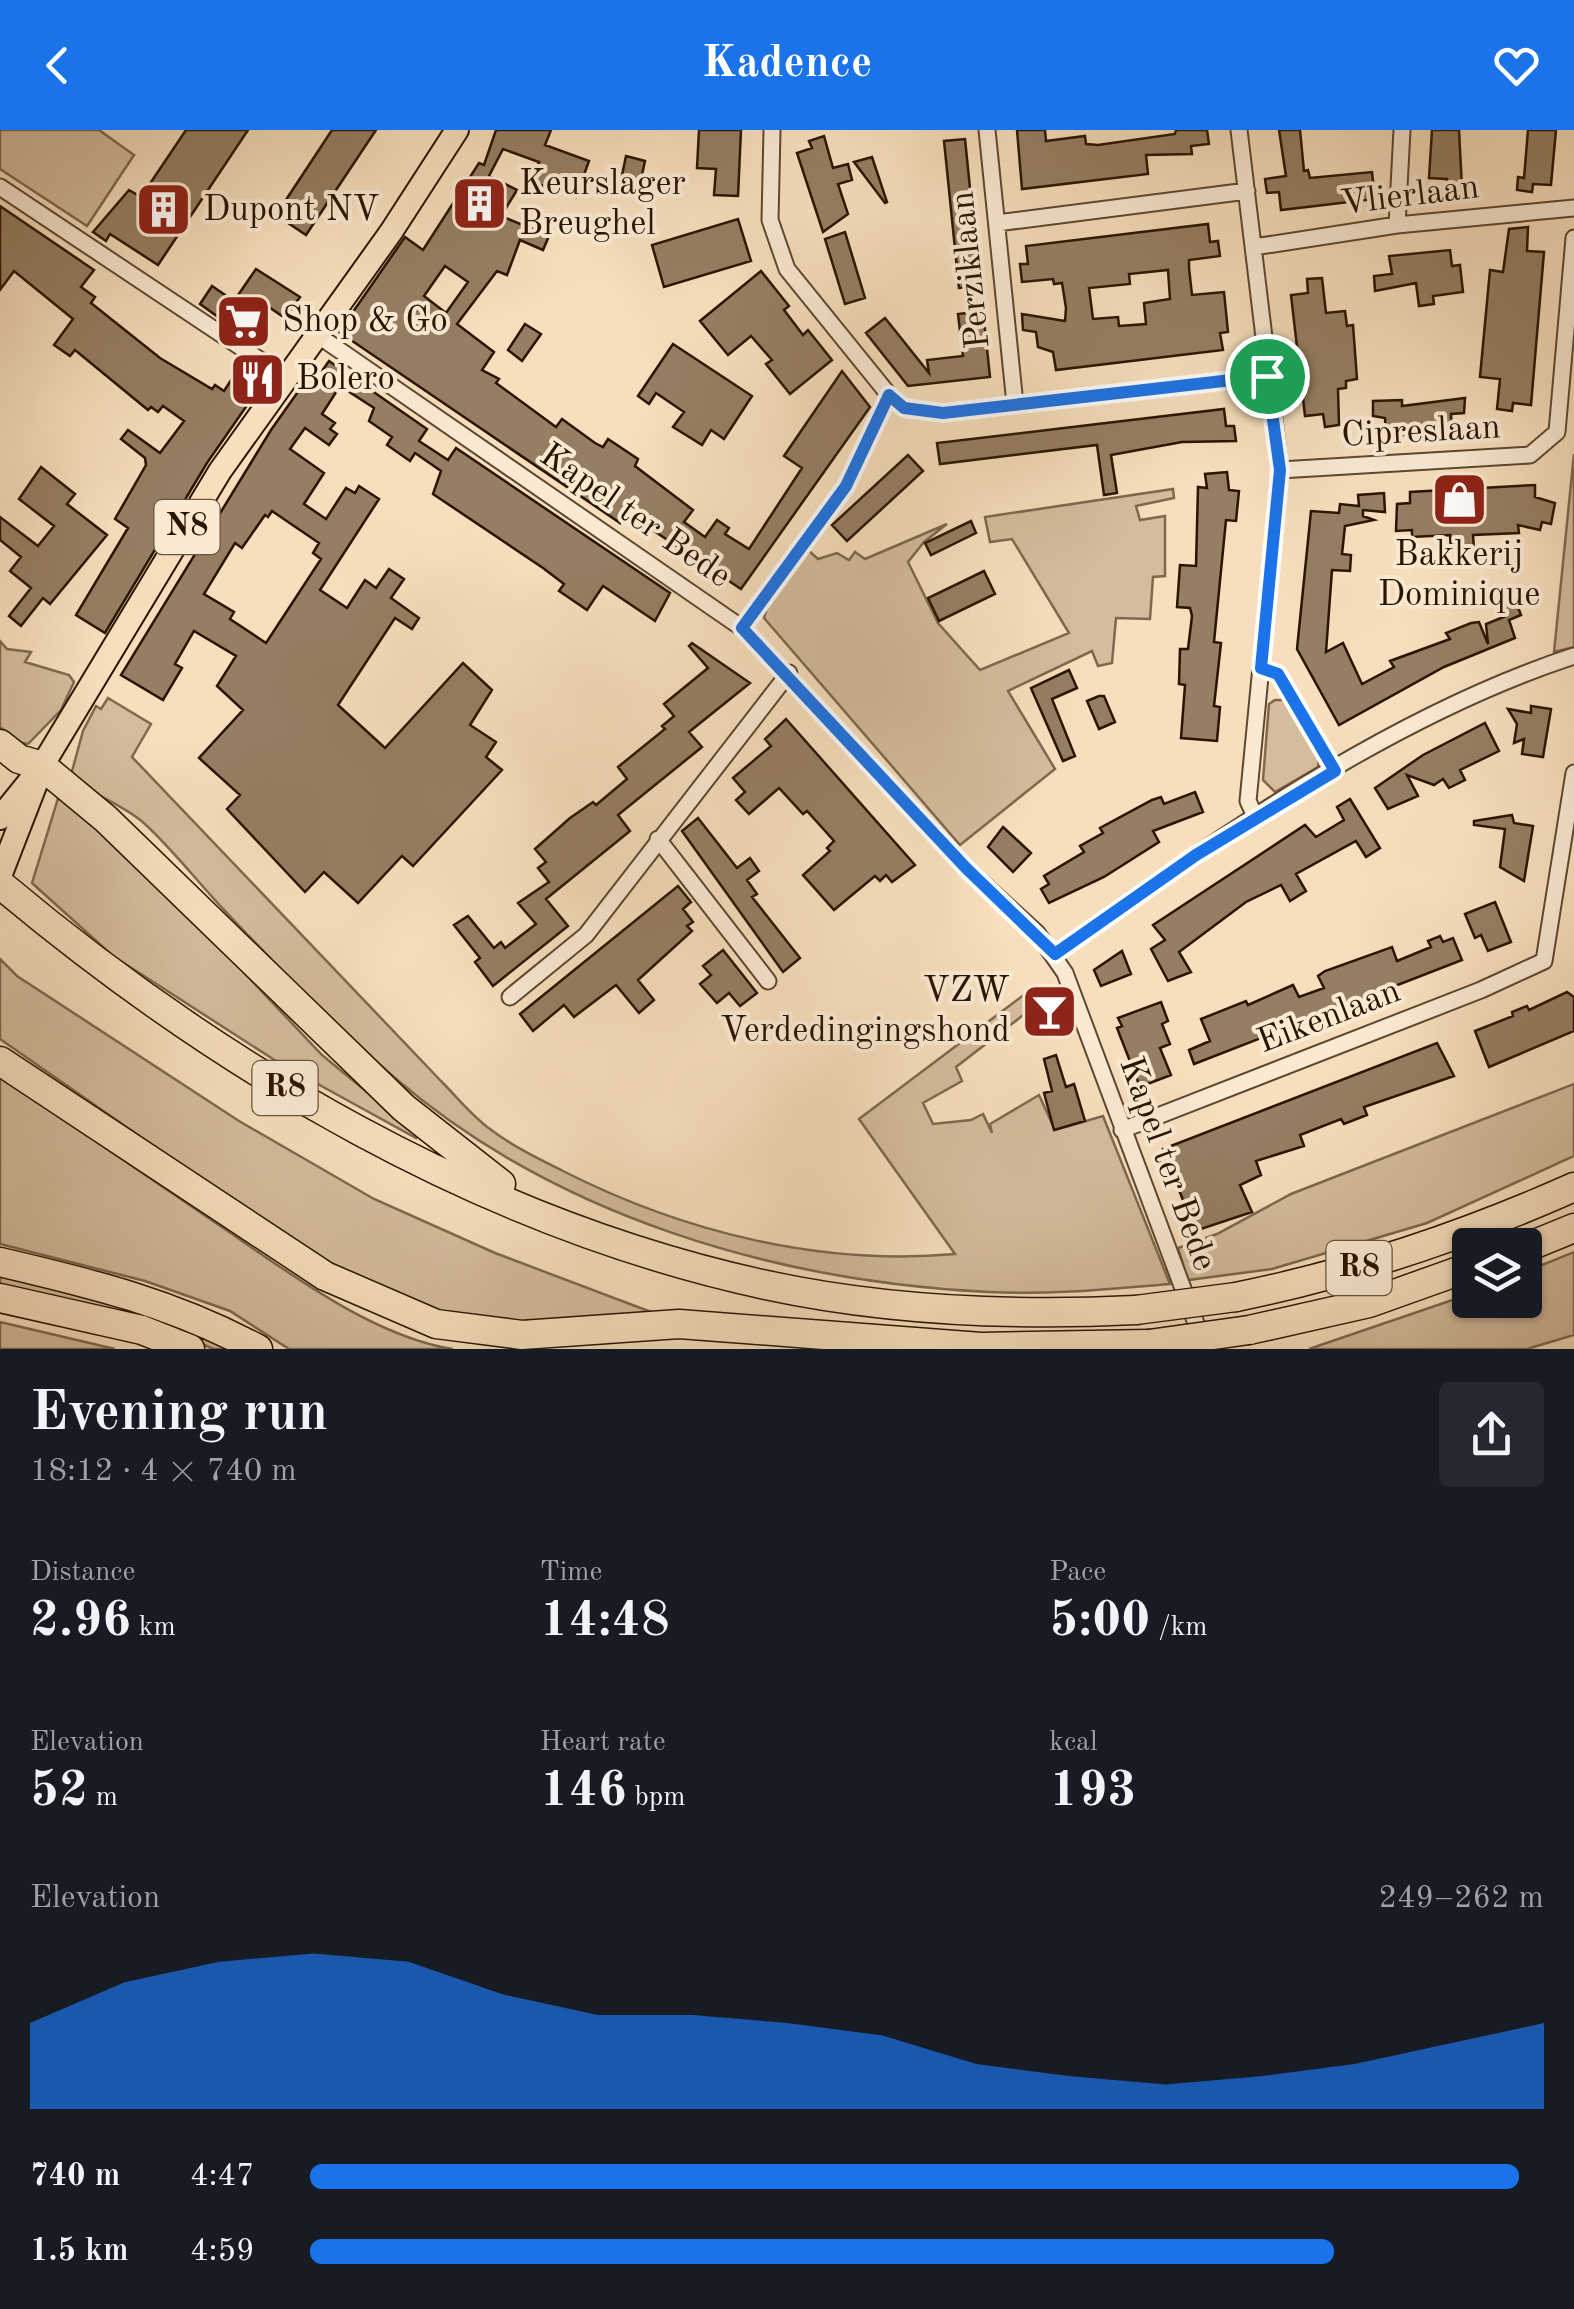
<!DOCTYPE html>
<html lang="en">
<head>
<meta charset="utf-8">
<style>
  :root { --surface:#171b24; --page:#242831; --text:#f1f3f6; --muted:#9ea1a6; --accent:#1a73e8 }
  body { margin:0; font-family:"Old Standard TT",serif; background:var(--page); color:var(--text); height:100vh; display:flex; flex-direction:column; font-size:38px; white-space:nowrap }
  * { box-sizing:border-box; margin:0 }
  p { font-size:32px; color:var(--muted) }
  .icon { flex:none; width:55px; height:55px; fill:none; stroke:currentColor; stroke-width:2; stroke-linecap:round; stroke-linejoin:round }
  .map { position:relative; height:1219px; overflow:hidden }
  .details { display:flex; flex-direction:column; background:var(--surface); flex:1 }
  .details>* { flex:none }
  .tools { position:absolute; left:1452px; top:1098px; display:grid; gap:20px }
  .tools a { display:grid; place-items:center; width:90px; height:90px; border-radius:10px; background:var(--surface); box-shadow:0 2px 8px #0004; font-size:50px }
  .pin { position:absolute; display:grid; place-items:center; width:85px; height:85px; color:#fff; margin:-42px; border:5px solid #fff; border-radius:50%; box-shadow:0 2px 10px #0007 }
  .round { display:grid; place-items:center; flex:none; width:105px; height:105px; border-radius:10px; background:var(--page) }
  .headline { display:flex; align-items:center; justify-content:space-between; height:170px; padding:0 30px }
  h1 { font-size:55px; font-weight:700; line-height:75px }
  .figures { display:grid; grid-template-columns:repeat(3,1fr); gap:15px; height:170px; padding:10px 30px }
  .figures div { display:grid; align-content:center }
  .figures b { font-size:50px; font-weight:700 }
  .figures small { font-size:28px; font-weight:400 }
  .figures p { font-size:28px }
  .chart { height:280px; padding:20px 30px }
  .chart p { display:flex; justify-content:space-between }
  .chart svg { width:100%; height:180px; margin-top:10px; fill:var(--accent); opacity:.7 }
  ul { padding:0 30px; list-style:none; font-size:32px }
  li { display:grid; grid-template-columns:160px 120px 1fr; align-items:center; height:75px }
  li i { height:25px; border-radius:12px; background:var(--accent) }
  header { display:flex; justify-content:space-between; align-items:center; height:130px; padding:0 30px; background:var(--accent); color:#fff; font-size:45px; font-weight:700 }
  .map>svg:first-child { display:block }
  .green { fill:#d4bc9d; stroke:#7f684e; stroke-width:2.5 }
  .building { fill:#957e62; stroke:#2a1400; stroke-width:2.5; fill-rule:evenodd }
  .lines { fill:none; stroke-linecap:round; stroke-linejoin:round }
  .minor-casing { stroke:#5d472f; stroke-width:19 }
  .primary-casing { stroke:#2a1400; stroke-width:26 }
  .motorway-casing { stroke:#2a1400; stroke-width:31 }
  .minor { stroke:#faead4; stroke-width:15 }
  .primary { stroke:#f7dfbd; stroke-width:22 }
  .motorway { stroke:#f7dfbd; stroke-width:28 }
  .motorway-bridge-casing { stroke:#2a1400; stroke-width:31; stroke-linecap:butt }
  .motorway-bridge { stroke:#f7dfbd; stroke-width:28 }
  .route-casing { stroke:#fff; stroke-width:20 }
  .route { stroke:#1a73e8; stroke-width:12 }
  .labels { text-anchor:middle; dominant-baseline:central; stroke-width:8; stroke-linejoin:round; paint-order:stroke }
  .shield { fill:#faead4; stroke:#685440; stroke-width:2.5 }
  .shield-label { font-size:32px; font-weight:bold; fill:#2a1400 }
  .poi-label { font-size:35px; fill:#2a1400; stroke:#faead4; text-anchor:start }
  .street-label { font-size:35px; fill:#2a1400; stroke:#faead4 }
</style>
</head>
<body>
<header><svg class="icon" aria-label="back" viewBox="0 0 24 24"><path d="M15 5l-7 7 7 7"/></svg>Kadence<svg class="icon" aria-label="heart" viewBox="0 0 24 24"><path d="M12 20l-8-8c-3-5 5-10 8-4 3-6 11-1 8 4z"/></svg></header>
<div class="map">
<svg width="1574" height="1219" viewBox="0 0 1574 1219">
  <rect width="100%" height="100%" fill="#f7dfbd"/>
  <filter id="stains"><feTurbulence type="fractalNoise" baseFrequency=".002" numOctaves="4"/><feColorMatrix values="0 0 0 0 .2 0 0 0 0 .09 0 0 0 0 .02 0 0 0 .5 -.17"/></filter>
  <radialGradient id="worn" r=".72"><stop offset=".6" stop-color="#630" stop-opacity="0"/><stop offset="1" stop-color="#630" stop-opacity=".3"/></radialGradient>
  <!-- green -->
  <path class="green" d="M0,0H99L134,25L87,96L0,39Z
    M1574,324V517L1554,522Z
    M1173,359L1174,368L1136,376L1140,390L1165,386V446L1153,447L1150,489L1116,488L1112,533L1098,536L1092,521L1008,561L1055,639L960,715L764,488L768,474L808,420L818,429L837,423L849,430L855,422L865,429L947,394L924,412L908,432L938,493L980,540L1069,503L1012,409L990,412L985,387Z
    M0,511L7,519L31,522L25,532L69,545L74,552L61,580L28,614L18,612L0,597Z
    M108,568L151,594L132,627L441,951C457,967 472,986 490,999C512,1016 539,1029 563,1041C683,1102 820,1136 955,1124L859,989L1025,864L1031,879L956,937L962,951L923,973L933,994L971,990L983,984L992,1003L990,994L1039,965L1055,1000L1103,986L1170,1154C1110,1159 1049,1165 989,1162C778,1152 557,1087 395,948C336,897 281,840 228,784C200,755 175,722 146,695C124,674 93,667 71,645L83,601L96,576L101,579Z
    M1275,570H1287L1319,629L1318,637L1275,662L1263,650L1269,574Z
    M60,662L165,759L322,925L418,1004L416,1008L276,931L113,826L32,753Z
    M0,829L17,846L239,991L374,1069L495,1123L659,1185L491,1198L362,1155L283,1106L0,909Z
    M0,946C70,994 140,1041 210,1089C280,1136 369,1206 453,1219H289L230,1181L145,1151L0,1114Z
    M1574,954V1026L1427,1093L1272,1139L1188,1150L1178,1118L1217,1104L1291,1064Z
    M1574,1122V1205L1527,1219H1309L1470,1164V1170H1525V1142Z
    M0,1145L109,1169L243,1219H213L179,1203L0,1157Z
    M0,1192L115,1219H0Z"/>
  <!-- building -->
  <path class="building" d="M186,0H248L158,135L110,104L106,111L93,102L129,60L141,67Z
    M332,0H376L306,105L276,85Z
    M496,0H551L545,15L589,31L576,67L532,52L539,32L503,19L489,46L517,60L501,86L549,106L543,120L520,110L507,145L497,141L457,194L494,222L482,240L499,249L496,253L556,297L562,289L595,313L603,317L608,309L638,329L635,336L693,380L684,392L705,407L717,390L729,398L725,404L749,419L802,338L784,326L842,241L870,277L741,459L624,381L620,393L339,202L405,107L423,120L479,33L484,35ZM445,136L468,152L446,183L424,166Z
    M699,0H741L738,66L714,65L716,39L697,38Z
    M1017,0H1045L1046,11L1085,6L1086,14L1098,15L1175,4L1176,0H1207L1209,14L1191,16L1192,24L1146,25L1148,44L1022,59Z
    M1279,0H1300L1304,41L1308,40L1310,48L1372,42L1375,69L1281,80L1279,62L1267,63L1265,49L1286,46Z
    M1432,0H1459L1462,58L1447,57V49L1429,48Z
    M1528,0H1556L1551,55L1533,54L1532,62L1517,60L1518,47L1524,48Z
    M824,6L833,38L848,34L852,50L838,54L848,84L823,102L797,23L812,18L809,11Z
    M965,9L980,156L959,158L944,11Z
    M626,26L645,31L639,59L620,55Z
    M872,27L887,72L885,73L854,32Z
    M0,76L94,140L81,157L95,167L91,173L160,228L212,259L215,255L224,261L243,232L266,248L207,333L105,503L76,485L128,398L115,389L146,335L145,328L121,309L128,300L160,323L184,291L163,276L158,282L151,277L148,280L75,220L70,226L54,215L73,189L14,141L0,160Z
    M738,89L751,131L664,157L652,115Z
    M1208,94L1210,112L1218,111L1220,126L1189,130V138L1192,165L1224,162L1228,202L1220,203L1223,220L1056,240L1053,222L1038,217L1036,202L1023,200L1022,184L1065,191L1066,178L1062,153L1054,154L1053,149L1022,152L1020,134H1028L1026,116ZM1168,140L1170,169L1144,173L1146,194L1119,196L1118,187L1093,189L1089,158L1130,154L1129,144Z
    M1528,97L1527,121L1544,122L1531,275L1513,273L1512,281L1497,279L1500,249L1480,247L1490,140L1503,142L1509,99Z
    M845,102L865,168L845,174L825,109Z
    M1450,120L1452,136L1460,135L1463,162L1433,166L1434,174L1419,176L1416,153L1375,161L1374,146L1392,144L1389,126Z
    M256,139L300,167L285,188L254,167L260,196L250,210L200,174L212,156L234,171Z
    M761,141L789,176L784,180L803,205L808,200L832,230L790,264L766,234L772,230L751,206L728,225L700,191Z
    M1322,148L1326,183L1345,181L1347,196L1353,195L1357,249L1346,251V258L1338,259L1339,295L1325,297L1323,284L1305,286L1291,165L1308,163L1307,149Z
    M983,181L990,247L908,256L866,203L885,188L929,243L927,230L963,226L958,184Z
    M525,194L541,204L522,231L508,220Z
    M673,214L752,266L724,309L711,300L702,315L673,297L684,282L656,263L649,274L638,266Z
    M329,231L427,299L419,311L448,330L456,318L670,463L655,491L603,456L587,480L559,461L564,454L543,438L433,364L441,341L415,323L410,331L387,315L392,307L369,291L374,278L340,256L322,284L335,293L330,299L337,304L329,315L305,298L290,319L324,343L304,374L326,389L346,358L355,363L359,356L379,369L320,460L347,478L365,450L376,458L389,439L404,449L391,468L419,488L412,499L395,488L338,575L385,618L463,533L492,560L470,595L496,612L486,627L502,640L413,736L402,726L358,773L324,742L305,762L227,679L240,665L199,628L243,580L217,556L236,526L194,501L175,534L182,538L163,570L121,545L271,300L302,256L308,261ZM272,381L319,413L313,423L321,429L266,513L230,489L234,482L204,464L235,413L242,418L265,385L268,387Z
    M1465,268L1464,283L1451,284L1452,302L1386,306L1385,288L1373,286V271L1402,270V276Z
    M1224,279L1226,296H1234L1236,311L1182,312L1111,325L1117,363L1104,365L1097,315L940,334L937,313Z
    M908,325L923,341L847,411L832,395Z
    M41,337L75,364L67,374L107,405L50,474L43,468L21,496L9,486L31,458L10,441L21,427L0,410V387L38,416L54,396L19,369Z
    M1227,342L1229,360L1239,361L1236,391L1226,390L1214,512L1221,513L1214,576L1220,577L1217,611L1181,608L1185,555L1179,554L1180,519H1188L1192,486L1190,478L1177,477L1180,435L1196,436L1198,357L1207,358L1205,344Z
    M1535,355V367L1555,373L1551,394L1542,392L1540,400L1518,395L1519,403L1473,405L1474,419L1451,420L1450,405L1412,407V400L1396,401L1397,374L1410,373V362Z
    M1384,363L1385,382L1363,380V386L1374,390L1345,396L1342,424L1351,425L1350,441L1332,440L1326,522L1343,513L1362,554L1394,537L1390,531L1450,509L1446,503L1471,493L1479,492L1488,514L1486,494L1506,486L1500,473L1514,467L1521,485L1509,490L1515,508L1444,537L1339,595L1297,519L1311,381L1339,383L1340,374L1359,376L1358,365Z
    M971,391L976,403L931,425L925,413Z
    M984,441L995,464L939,491L928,468Z
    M692,513L750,553L689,602L702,617L618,685L630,701L546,769L568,796L493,856L475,832L480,828L454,795L468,786L494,818L501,812L505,818L536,794L518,773L549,752L538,738L546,732L535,719L570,688L593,672L596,675L627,649L618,637L665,599L662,596L674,586L664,574L708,538L689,516Z
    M1069,540L1077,558L1052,569L1075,626L1063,631L1031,558Z
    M1099,566H1104L1115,592L1099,599L1087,571Z
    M1531,576L1551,579L1543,627L1522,624L1524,609L1514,613L1517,594L1508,579L1531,583Z
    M786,589L915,735L892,752L886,745L880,751L875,746L834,780L803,745L830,721L827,718L834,711L817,692L807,681L803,684L779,658L749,684L736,670L745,662L733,648L771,616L765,609Z
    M1485,593L1499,621L1460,640L1465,650L1449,658L1443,649L1434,655L1407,645L1418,666L1388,679L1375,658L1423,625Z
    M1195,662L1203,682L1153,701L1159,712L1104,747L1049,773L1041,759L1049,754L1044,746L1084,722L1080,716L1103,703L1100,698L1152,670L1161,667L1164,674Z
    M1350,669L1380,718L1366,727L1356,711L1296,744L1306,761L1290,771L1281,755L1246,772L1179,822L1191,842L1168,851L1151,819L1165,810L1153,795L1305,695L1316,707L1344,690L1337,677Z
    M1512,685L1514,693L1533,696L1524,751L1500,737L1505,699L1474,695V691Z
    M698,688L737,738L750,728L759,741L747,750L757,764L752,767L800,828L783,842L682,701Z
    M1003,697L1031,723L1013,742L988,717Z
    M678,756L691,772L683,779L693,792L687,796L692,801L638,850L654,870L639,883L616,855L574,887L564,875L533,901L520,884Z
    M1495,772L1511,812L1488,821L1481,805L1475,808L1465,784Z
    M1440,806L1443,812L1453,808L1462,830L1194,934L1189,920L1210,911L1201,889L1246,871L1248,875L1293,855L1299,867L1324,858L1318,846L1325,841L1392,817L1397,831L1431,817L1428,811Z
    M723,820L757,863L740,876L729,863L717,873L700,854L711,845L703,836Z
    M1122,821L1131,844L1101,856L1094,840Z
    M1057,857L1068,898L1042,905L1030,864Z
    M1567,862L1574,867V901L1489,937L1475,901L1513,886L1512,882L1527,876L1529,880Z
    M1161,872L1168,891L1162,894L1170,914L1160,918L1171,945L1140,957L1117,898L1122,896L1118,888Z
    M1437,913L1454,946L1364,977L1367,985L1344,994L1341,989L1300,1005L1304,1016L1256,1031L1261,1045L1240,1055L1252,1082L1195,1101L1163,1019Z
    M1056,925L1066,957L1074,954L1085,991L1054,1000L1044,963L1052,961L1044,929Z"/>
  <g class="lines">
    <defs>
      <path id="minor" d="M772,0L770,90L787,139L889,265L904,278L943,283L1267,246
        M987,0L1015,274
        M1239,0L1280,340L1248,671L1256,688
        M0,57L287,248
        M997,93L1247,61
        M1397,95L1402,0
        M1254,117L1397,95L1574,78
        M316,204L742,498L966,738L1037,803L1065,843L1203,1212
        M1280,340L1530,325L1557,302L1574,108
        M742,498L846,356L889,265
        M1261,538L1278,544L1335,641
        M658,709L768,851
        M1055,824C1212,712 1390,586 1574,526
        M510,867L586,805L789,543
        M1122,1000L1481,860L1544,831L1574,643"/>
      <path id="primary" d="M0,688L42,636L220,341L391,102L457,0
        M0,746L38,648"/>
      <path id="motorway" d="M0,614L19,629L42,636L106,689L404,978L501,1054
        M0,754C219,938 483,1094 766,1155C887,1181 1013,1186 1136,1180
        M0,931L325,1146L436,1194L522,1205L679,1194L981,1217L1149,1214
        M1525,1118L1574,1098
        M0,1132C94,1154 172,1173 258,1219
        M1236,1167C1354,1143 1464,1106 1574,1057
        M0,1168L142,1200L190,1219
        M1249,1200L1369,1173L1470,1137"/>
    </defs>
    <!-- minor casing -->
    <use href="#minor" class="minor-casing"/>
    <!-- primary casing -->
    <use href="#primary" class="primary-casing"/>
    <!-- motorway casing -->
    <use href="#motorway" class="motorway-casing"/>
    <!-- minor -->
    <use href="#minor" class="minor"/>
    <!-- primary -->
    <use href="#primary" class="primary"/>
    <!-- motorway -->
    <use href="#motorway" class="motorway"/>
    <defs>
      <path id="motorway-bridge" d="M1136,1180L1236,1167
        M1149,1214L1249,1200"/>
    </defs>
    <!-- motorway-bridge casing -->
    <use href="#motorway-bridge" class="motorway-bridge-casing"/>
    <!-- motorway-bridge -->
    <use href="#motorway-bridge" class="motorway-bridge"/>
  </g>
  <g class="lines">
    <defs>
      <path id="route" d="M1267,246L1280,340L1261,538L1278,544L1335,641L1196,725L1055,824L966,738L742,498L846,356L889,265L904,278L943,283Z"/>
    </defs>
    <!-- route casing -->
    <use href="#route" class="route-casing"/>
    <!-- route -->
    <use href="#route" class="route"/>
  </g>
  <!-- icons -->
  <defs>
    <symbol id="building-square" viewBox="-11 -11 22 22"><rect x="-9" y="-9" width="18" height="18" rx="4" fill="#8f2418" stroke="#faead4"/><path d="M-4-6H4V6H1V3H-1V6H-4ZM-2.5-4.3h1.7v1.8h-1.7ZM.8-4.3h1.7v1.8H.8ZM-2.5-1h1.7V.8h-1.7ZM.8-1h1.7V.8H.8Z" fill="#fff"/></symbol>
    <symbol id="supermarket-square" viewBox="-11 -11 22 22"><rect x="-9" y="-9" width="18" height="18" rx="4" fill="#8f2418" stroke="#faead4"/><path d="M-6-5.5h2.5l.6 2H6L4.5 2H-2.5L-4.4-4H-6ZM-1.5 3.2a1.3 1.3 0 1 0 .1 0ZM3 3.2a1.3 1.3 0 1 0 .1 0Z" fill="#fff"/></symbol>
    <symbol id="restaurant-square" viewBox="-11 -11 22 22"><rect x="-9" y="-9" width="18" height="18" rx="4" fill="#8f2418" stroke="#faead4"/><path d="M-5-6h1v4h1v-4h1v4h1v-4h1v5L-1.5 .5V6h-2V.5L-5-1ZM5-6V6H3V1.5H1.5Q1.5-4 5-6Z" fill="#fff"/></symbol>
    <symbol id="shop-square" viewBox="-11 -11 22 22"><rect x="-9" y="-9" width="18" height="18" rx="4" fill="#8f2418" stroke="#faead4"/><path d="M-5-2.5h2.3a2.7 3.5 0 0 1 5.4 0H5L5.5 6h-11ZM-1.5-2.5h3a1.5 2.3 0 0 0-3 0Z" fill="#fff"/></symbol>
    <symbol id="bar-square" viewBox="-11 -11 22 22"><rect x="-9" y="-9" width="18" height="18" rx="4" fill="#8f2418" stroke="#faead4"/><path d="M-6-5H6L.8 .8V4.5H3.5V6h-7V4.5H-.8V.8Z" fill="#fff"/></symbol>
  </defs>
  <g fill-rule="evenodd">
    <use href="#building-square" x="448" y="42" width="63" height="63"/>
    <use href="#building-square" x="132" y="48" width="63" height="63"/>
    <use href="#supermarket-square" x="212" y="160" width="63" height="63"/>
    <use href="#restaurant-square" x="226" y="218" width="63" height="63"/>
    <use href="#shop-square" x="1428" y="338" width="63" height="63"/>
    <use href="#bar-square" x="1018" y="850" width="63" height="63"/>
  </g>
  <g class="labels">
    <!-- shield labels -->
    <g class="shield">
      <rect x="154.5" y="370" width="65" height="54" rx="8"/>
      <rect x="252.5" y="931" width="65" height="54" rx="8"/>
      <rect x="1326.5" y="1111" width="65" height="54" rx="8"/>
    </g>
    <g class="shield-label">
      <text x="187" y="397">N8</text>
      <text x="285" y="958">R8</text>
      <text x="1359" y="1138">R8</text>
    </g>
    <!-- poi labels -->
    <g class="poi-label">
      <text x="519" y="54">Keurslager<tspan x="519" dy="40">Breughel</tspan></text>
      <text x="203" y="80">Dupont NV</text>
      <text x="282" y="191">Shop &amp; Go</text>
      <text x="296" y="249">Bolero</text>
      <text x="1459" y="425" text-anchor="middle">Bakkerij<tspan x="1459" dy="40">Dominique</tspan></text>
      <text x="1010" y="861" text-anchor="end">VZW<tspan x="1010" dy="40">Verdedingingshond</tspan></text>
    </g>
    <!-- street labels -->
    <g class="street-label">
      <text transform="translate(1410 66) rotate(-7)">Vlierlaan</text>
      <text transform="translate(971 140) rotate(-96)">Perziklaan</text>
      <text transform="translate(1421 302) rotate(-3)">Cipreslaan</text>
      <text transform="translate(635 386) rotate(35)">Kapel ter Bede</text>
      <text transform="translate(1329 887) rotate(-21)">Eikenlaan</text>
      <text transform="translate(1167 1034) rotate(70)">Kapel ter Bede</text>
    </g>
  </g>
  <rect width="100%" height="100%" filter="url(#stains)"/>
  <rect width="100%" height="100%" fill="url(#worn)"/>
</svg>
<div class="tools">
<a><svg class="icon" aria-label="layers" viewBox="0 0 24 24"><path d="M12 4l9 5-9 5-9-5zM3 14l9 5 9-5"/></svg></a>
</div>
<div class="pin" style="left:1267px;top:246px;background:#1e9e55"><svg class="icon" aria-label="arrive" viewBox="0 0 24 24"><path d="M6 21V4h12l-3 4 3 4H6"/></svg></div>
</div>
<section class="details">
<div class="headline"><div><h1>Evening run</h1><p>18:12 · 4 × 740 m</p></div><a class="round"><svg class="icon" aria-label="share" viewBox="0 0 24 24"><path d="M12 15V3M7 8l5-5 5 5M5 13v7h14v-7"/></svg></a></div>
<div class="figures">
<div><p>Distance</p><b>2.96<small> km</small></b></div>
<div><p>Time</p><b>14:48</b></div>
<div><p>Pace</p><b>5:00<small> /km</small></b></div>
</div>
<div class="figures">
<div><p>Elevation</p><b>52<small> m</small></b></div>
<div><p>Heart rate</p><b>146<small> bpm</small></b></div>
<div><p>kcal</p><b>193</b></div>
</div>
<div class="chart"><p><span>Elevation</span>249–262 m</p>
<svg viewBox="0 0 160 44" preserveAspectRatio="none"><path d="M0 44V23L10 13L20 8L30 6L40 8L50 16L60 21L70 21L80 23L90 26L100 33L110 36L120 38L130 36L140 33L150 28L160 23V44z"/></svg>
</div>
<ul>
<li><b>740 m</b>4:47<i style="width:98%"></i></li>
<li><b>1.5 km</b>4:59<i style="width:83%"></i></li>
</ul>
</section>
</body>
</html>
